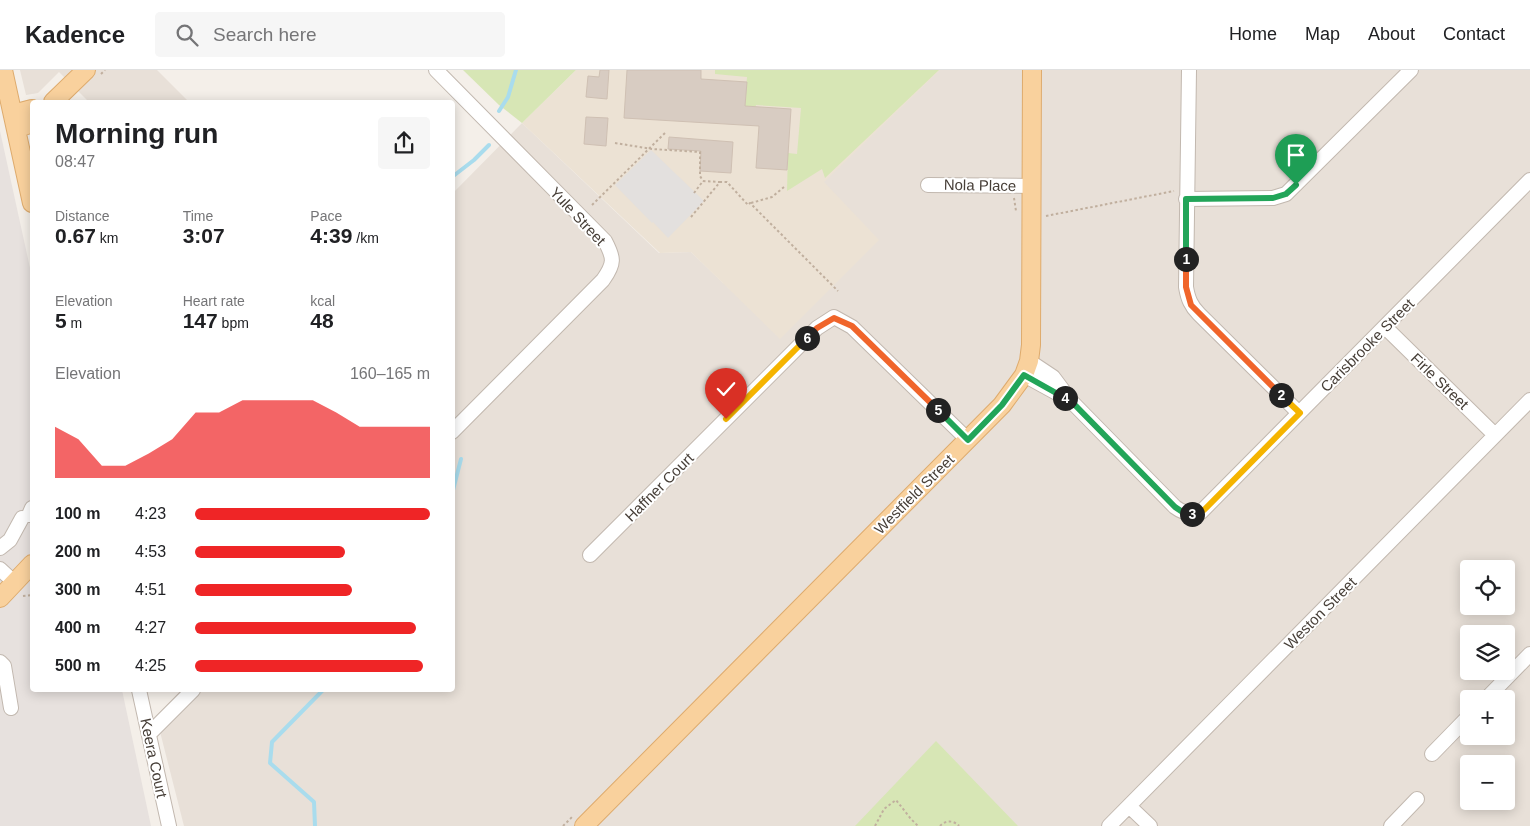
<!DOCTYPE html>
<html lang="en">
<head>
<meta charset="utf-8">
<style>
  :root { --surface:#fff; --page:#f6f6f6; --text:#202124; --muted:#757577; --line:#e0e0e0; --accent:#ef2526 }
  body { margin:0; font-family:Arial,sans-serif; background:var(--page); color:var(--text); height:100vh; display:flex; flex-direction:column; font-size:19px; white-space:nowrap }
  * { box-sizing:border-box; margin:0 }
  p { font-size:16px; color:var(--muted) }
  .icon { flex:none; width:28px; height:28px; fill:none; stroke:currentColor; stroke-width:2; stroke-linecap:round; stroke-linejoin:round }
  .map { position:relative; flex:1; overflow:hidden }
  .sheet { position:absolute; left:30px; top:30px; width:425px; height:592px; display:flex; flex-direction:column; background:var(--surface); border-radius:5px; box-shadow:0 2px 12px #0003 }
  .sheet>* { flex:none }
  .controls { position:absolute; left:1460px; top:490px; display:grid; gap:10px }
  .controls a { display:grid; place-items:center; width:55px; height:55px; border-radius:5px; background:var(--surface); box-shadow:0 2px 12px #0003; font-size:25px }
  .pin { position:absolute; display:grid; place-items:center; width:42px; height:42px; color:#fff; margin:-51px -21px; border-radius:50% 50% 50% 0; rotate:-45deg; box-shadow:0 0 5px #0007 }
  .pin .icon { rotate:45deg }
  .km { position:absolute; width:25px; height:25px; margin:-12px; border-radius:50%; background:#222; color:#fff; font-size:14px; line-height:25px; text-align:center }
  .round { display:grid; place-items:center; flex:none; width:52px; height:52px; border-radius:5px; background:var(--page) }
  .headline { display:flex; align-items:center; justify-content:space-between; height:85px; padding:0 25px }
  h1 { font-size:28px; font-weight:700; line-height:38px }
  .metrics { display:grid; grid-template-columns:repeat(3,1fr); gap:8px; height:85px; padding:5px 25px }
  .metrics div { display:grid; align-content:center }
  .metrics b { font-size:21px; font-weight:700 }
  .metrics small { font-size:14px; font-weight:400 }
  .metrics p { font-size:14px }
  .chart { height:140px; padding:10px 25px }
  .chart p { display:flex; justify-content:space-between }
  .chart svg { width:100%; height:90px; margin-top:5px; fill:var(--accent); opacity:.7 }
  ul { padding:0 25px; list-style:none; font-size:16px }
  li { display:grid; grid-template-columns:80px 60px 1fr; align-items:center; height:38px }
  li i { height:12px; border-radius:6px; background:var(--accent) }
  header { display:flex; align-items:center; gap:30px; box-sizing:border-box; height:70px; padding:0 25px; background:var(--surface); border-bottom:1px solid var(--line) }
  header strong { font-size:24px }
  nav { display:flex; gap:28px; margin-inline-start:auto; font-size:18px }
  .search { width:350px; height:45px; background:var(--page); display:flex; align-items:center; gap:12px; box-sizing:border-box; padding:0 18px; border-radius:5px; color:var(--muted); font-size:19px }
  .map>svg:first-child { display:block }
  .residential { fill:#e8e0d8; fill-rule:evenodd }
  .industrial { fill:#e7e1de }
  .education { fill:#ece2d4 }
  .green { fill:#d7e6b5 }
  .parking { fill:#e3e0de }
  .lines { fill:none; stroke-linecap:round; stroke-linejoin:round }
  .stream { stroke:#a9dced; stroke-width:4 }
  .building { fill:#d8ccc2; stroke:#cfc0b3 }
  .minor-casing { stroke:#c2b8af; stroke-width:16 }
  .major-casing { stroke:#deab6d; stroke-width:20 }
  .path { stroke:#c0af9e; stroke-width:2; stroke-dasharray:2.5 2.5; stroke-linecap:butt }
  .minor { stroke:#fff; stroke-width:14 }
  .major { stroke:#f9d19d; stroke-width:18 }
  .split-1-casing { stroke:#fff; stroke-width:10 }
  .split-2-casing { stroke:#fff; stroke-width:10 }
  .split-3-casing { stroke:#fff; stroke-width:10 }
  .split-4-casing { stroke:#fff; stroke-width:10 }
  .split-5-casing { stroke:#fff; stroke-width:10 }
  .split-6-casing { stroke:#fff; stroke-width:10 }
  .split-7-casing { stroke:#fff; stroke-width:10 }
  .split-1 { stroke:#22a559; stroke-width:6 }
  .split-2 { stroke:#f0652b; stroke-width:6 }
  .split-3 { stroke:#f5b400; stroke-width:6 }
  .split-4 { stroke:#22a559; stroke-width:6 }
  .split-5 { stroke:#22a559; stroke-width:6 }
  .split-6 { stroke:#f0652b; stroke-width:6 }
  .split-7 { stroke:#f5b400; stroke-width:6 }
  .labels { text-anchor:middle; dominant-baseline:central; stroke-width:4; stroke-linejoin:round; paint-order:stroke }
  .street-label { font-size:15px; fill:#473f38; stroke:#fff }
</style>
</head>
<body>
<header>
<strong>Kadence</strong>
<div class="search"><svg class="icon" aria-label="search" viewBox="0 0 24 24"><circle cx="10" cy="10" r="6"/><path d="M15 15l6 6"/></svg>Search here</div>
<nav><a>Home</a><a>Map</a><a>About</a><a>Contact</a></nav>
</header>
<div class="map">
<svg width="1530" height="756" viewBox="0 0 1530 756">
  <rect width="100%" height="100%" fill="#f4efe9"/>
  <!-- residential -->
  <path class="residential" d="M20,0H157L188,31L187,32H89L59,2L38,23L26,25Z
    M932,0H1530V756H184L156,646L181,620H452L453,123L522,53L659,183L691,182L723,213ZM1469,499H1506V536H1469ZM1469,564H1506V601H1469ZM1469,629H1506V666H1469ZM1469,694H1506V731H1469Z"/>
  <!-- industrial -->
  <path class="industrial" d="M0,61L32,207V620H122L151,756H0Z"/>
  <!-- education -->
  <path class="education" d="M576,0H940L824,112L879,170L780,269L691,182L660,183L522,53Z"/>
  <!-- green -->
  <path class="green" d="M463,0H576L522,53L499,35Z
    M715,0H939L825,108L822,99L787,121L788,83L797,84L801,38L756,35L754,47L744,46L747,7L715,4Z
    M936,671L1018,756H855Z"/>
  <!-- parking -->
  <path class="parking" d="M651,80L704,131L668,168L653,152L652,153L615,115Z"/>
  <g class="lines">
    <!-- stream -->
    <path class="stream" d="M499,41L508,27L516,0
      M452,107L474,90L489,75
      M452,424L461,389
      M315,756L314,732L270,693L272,672L323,620"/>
  </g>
  <!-- building -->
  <path class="building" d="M600,0H609L607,29L586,27L588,6L599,7Z
    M627,0H701V9L747,12L745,36L791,39L787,100L756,98L759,56L624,48Z
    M586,47L608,48L606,76L584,74Z
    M669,67L733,72L731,103L700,101L701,81L668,79Z"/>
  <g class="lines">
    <defs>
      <path id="minor" d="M436,0L605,171C614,188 615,193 603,210L452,362
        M1189,0L1186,217C1188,229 1191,236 1199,244L1299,343
        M928,115L1032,116
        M1186,129L1273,128L1286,124L1411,0
        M1385,257L1495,365
        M1029,291L1053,307L1071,331L1175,437C1183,443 1191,445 1201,442L1530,110
        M1024,305L1066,328
        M29,445L32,438
        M0,478L10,470L22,448
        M590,485L817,258L834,247L852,257L968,370
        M0,499L15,513
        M0,592L4,596L11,638
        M139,620L169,756
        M1486,629L1530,584
        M150,663L193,620
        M1432,684L1469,646
        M1129,736L1150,756
        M1109,756L1530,330
        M1391,756L1417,729"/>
      <path id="major" d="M3,0L32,133
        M53,32L86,0
        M13,44L32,39
        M16,59L32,53
        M0,528L32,494
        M584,756L1002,335L1024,305L1029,291L1031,275L1032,0"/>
    </defs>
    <!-- minor casing -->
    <use href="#minor" class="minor-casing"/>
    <!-- major casing -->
    <use href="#major" class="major-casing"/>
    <!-- path -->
    <path class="path" d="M101,4L105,0
      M615,73L652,79L700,82V106L703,111
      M694,123L703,111L720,112
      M1014,128L1016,141
      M751,133L772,127L784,117
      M592,135L666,62
      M1046,146L1174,121
      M691,147L720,112H727L748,135L750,133L838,221
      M23,526L32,525
      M563,756L572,747
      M875,756L884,739L896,730L911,749L918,756
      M940,756C945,750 954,750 959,756"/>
    <!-- minor -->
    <use href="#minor" class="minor"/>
    <!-- major -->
    <use href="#major" class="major"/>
  </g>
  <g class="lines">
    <defs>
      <path id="split-1" d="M1186,189V129L1273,128L1286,124L1296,115"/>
      <path id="split-2" d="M1186,189V217L1191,235L1281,325"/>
      <path id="split-3" d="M1192,444L1204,440L1300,343L1281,325"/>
      <path id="split-4" d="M1065,328L1071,331L1175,437L1184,443L1192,444"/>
      <path id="split-5" d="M938,340L968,370L1002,335L1024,305L1065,328"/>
      <path id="split-6" d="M807,268L817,258L834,248L852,256L938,340"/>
      <path id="split-7" d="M726,349L807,268"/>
    </defs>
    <!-- split-1 casing -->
    <use href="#split-1" class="split-1-casing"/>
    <!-- split-2 casing -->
    <use href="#split-2" class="split-2-casing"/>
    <!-- split-3 casing -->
    <use href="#split-3" class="split-3-casing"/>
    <!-- split-4 casing -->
    <use href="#split-4" class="split-4-casing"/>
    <!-- split-5 casing -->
    <use href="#split-5" class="split-5-casing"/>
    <!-- split-6 casing -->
    <use href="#split-6" class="split-6-casing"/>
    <!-- split-7 casing -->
    <use href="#split-7" class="split-7-casing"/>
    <!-- split-1 -->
    <use href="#split-1" class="split-1"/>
    <!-- split-2 -->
    <use href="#split-2" class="split-2"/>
    <!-- split-3 -->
    <use href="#split-3" class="split-3"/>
    <!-- split-4 -->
    <use href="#split-4" class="split-4"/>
    <!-- split-5 -->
    <use href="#split-5" class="split-5"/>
    <!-- split-6 -->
    <use href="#split-6" class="split-6"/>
    <!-- split-7 -->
    <use href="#split-7" class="split-7"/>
  </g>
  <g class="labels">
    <!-- street labels -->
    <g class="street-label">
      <text transform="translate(980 115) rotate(1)">Nola Place</text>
      <text transform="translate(578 146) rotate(47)">Yule Street</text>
      <text transform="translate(1367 275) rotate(-45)">Carisbrooke Street</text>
      <text transform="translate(1440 311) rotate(44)">Firle Street</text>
      <text transform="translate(659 417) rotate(-45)">Haffner Court</text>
      <text transform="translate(914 424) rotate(-45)">Westfield Street</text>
      <text transform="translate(1320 543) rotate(-45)">Weston Street</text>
      <text transform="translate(154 688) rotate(78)">Keera Court</text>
    </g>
  </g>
</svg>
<div class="controls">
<a><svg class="icon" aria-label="locate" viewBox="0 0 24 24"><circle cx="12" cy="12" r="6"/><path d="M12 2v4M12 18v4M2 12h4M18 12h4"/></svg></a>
<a><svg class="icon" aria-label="layers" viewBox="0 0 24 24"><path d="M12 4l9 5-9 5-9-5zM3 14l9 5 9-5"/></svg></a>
<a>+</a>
<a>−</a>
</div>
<div class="pin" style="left:1296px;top:115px;background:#1e9e55"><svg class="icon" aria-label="arrive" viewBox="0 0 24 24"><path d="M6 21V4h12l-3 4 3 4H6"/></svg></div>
<div class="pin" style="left:726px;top:349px;background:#d93025"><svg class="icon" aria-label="check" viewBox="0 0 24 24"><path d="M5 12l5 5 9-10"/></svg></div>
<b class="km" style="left:1186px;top:189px">1</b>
<b class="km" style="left:1281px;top:325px">2</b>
<b class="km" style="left:1192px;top:444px">3</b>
<b class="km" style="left:1065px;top:328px">4</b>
<b class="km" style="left:938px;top:340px">5</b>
<b class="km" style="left:807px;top:268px">6</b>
<section class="sheet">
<div class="headline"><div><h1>Morning run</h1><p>08:47</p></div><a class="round"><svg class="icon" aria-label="share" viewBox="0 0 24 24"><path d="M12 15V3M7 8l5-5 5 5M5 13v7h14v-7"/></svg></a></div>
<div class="metrics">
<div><p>Distance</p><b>0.67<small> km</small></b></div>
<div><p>Time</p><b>3:07</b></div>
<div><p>Pace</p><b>4:39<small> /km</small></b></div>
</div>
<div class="metrics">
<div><p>Elevation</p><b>5<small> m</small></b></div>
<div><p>Heart rate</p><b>147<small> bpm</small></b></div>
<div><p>kcal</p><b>48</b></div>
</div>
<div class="chart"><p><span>Elevation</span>160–165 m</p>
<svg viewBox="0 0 160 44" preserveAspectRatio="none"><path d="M0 44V19L10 25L20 38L30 38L40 32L50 25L60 12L70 12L80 6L90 6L100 6L110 6L120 12L130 19L140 19L150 19L160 19V44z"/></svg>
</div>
<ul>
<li><b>100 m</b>4:23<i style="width:100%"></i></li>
<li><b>200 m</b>4:53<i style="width:64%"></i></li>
<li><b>300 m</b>4:51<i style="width:67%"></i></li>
<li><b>400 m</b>4:27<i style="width:94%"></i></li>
<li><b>500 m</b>4:25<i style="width:97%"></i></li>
</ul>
</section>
</div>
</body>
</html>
